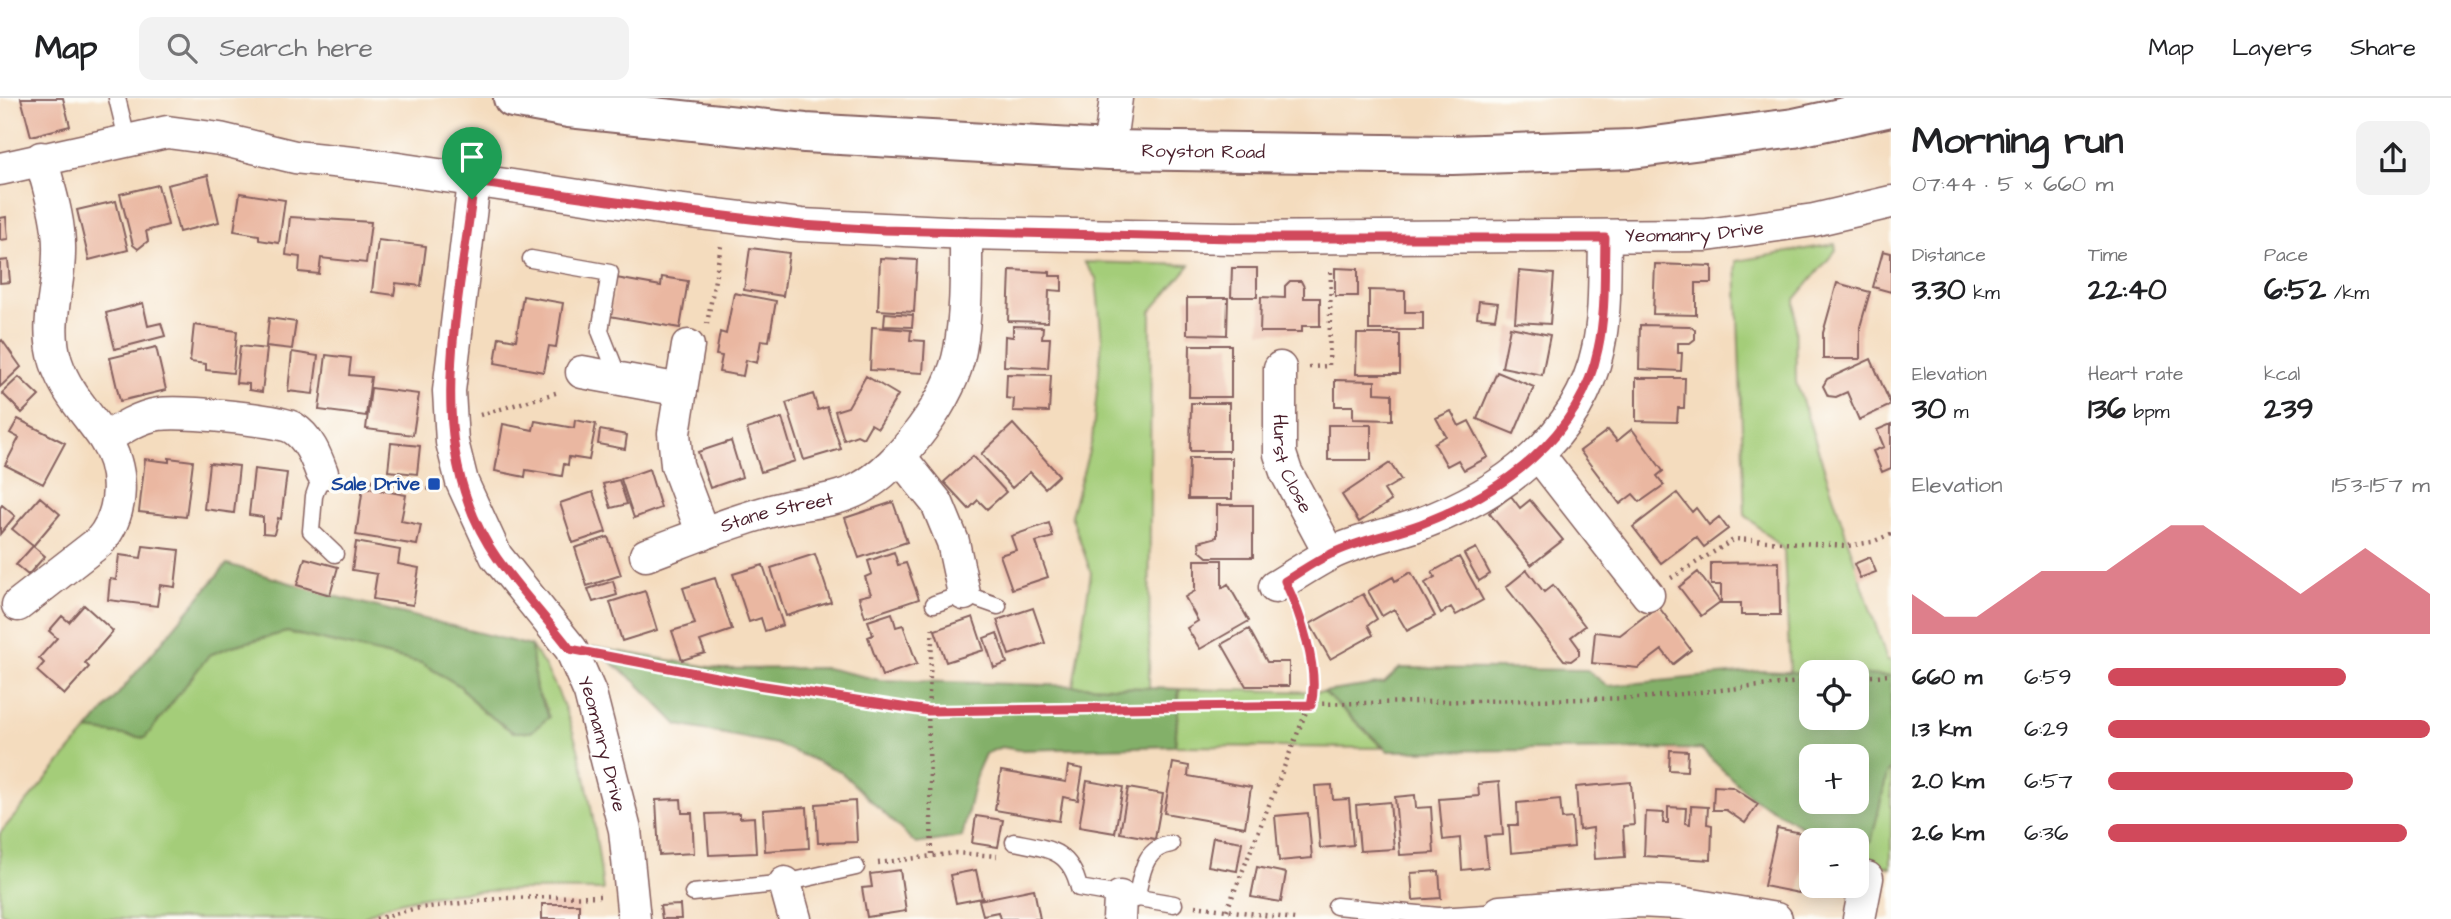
<!DOCTYPE html>
<html lang="en">
<head>
<meta charset="utf-8">
<style>
  :root { --surface:#fff; --page:#f2f2f2; --text:#202124; --muted:#757577; --line:#e0e0e0; --accent:#d1495b }
  body { margin:0; font-family:"Architects Daughter",sans-serif; background:var(--page); color:var(--text); height:100vh; display:flex; flex-direction:column; font-size:26px; white-space:nowrap }
  * { box-sizing:border-box; margin:0 }
  p { font-size:23px; color:var(--muted) }
  .icon { flex:none; width:38px; height:38px; fill:none; stroke:currentColor; stroke-width:2; stroke-linecap:round; stroke-linejoin:round }
  .map { position:relative; flex:1; overflow:hidden }
  .side { display:flex; flex-direction:column; background:var(--surface); width:560px }
  .side>* { flex:none }
  .controls { position:absolute; left:1799px; top:562px; display:grid; gap:14px }
  .controls a { display:grid; place-items:center; width:70px; height:70px; border-radius:14px; background:var(--surface); box-shadow:0 4px 18px #0003; font-size:35px }
  .pin { position:absolute; display:grid; place-items:center; width:60px; height:60px; color:#fff; margin:-72px -30px; border-radius:50% 50% 50% 0; rotate:-45deg; box-shadow:0 0 7px #0007 }
  .pin .icon { rotate:45deg }
  .round { display:grid; place-items:center; flex:none; width:74px; height:74px; border-radius:14px; background:var(--page) }
  .summary { display:flex; align-items:center; justify-content:space-between; height:119px; padding:0 21px }
  h1 { font-size:38px; font-weight:700; line-height:52px }
  .metrics { display:grid; grid-template-columns:repeat(3,1fr); gap:10px; height:119px; padding:7px 21px }
  .metrics div { display:grid; align-content:center }
  .metrics b { font-size:30px; font-weight:700 }
  .metrics small { font-size:19px; font-weight:400 }
  .metrics p { font-size:19px }
  .chart { height:196px; padding:14px 21px }
  .chart p { display:flex; justify-content:space-between }
  .chart svg { width:100%; height:126px; margin-top:7px; fill:var(--accent); opacity:.7 }
  ul { padding:0 21px; list-style:none; font-size:23px }
  li { display:grid; grid-template-columns:112px 84px 1fr; align-items:center; height:52px }
  li i { height:18px; border-radius:9px; background:var(--accent) }
  header { display:flex; align-items:center; gap:42px; box-sizing:border-box; height:98px; padding:0 35px; background:var(--surface); border-bottom:2px solid var(--line) }
  header strong { font-size:33px }
  nav { display:flex; gap:38px; margin-inline-start:auto; font-size:24px }
  .search { width:490px; height:63px; background:var(--page); display:flex; align-items:center; gap:18px; box-sizing:border-box; padding:0 24px; border-radius:14px; color:var(--muted); font-size:26px }
  main { display:flex; flex:1; min-height:0 }
  .map>svg:first-child { display:block }
  .green { fill:#a4cd79; stroke:#777652; stroke-width:2; fill-rule:evenodd }
  .forest { fill:#83b069; stroke:#66684a; stroke-width:2; fill-rule:evenodd }
  .building { fill:#eab7a1 }
  .lines { fill:none; stroke-linecap:round; stroke-linejoin:round }
  .service-casing { stroke:#86615e; stroke-width:19 }
  .minor-casing { stroke:#86615e; stroke-width:35 }
  .secondary-casing { stroke:#86615e; stroke-width:42 }
  .path { stroke:#86615e; stroke-width:4.5; stroke-dasharray:2 5; stroke-linecap:butt }
  .service { stroke:#fff; stroke-width:16 }
  .minor { stroke:#fff; stroke-width:32 }
  .secondary { stroke:#fff; stroke-width:38 }
  .route-casing { stroke:#fff; stroke-width:14 }
  .route { stroke:#d1495b; stroke-width:9 }
  .transit-dot { fill:#1a4fb4; stroke:#fdfcf7; stroke-width:2.5 }
  .labels { text-anchor:middle; dominant-baseline:central; stroke-width:7; stroke-linejoin:round; paint-order:stroke }
  .street-label { font-size:19px; fill:#4a1f2b; stroke:#fdfcf7 }
  .transit-label { font-size:19px; font-weight:bold; fill:#164399; stroke:#fdfcf7; text-anchor:end }
</style>
</head>
<body>
<header>
<strong>Map</strong>
<div class="search"><svg class="icon" aria-label="search" viewBox="0 0 24 24"><circle cx="10" cy="10" r="6"/><path d="M15 15l6 6"/></svg>Search here</div>
<nav><a>Map</a><a>Layers</a><a>Share</a></nav>
</header>
<main>
<div class="map">
<svg width="1891" height="821" viewBox="0 0 1891 821">
  <rect width="100%" height="100%" fill="#fdfcf7"/>
  <filter id="ink" filterUnits="userSpaceOnUse"><feTurbulence type="fractalNoise" baseFrequency=".0143" numOctaves="2"/><feDisplacementMap in="SourceGraphic" scale="14" xChannelSelector="R" yChannelSelector="G"/><feConvolveMatrix kernelMatrix="1 2 1 2 8 2 1 2 1" color-interpolation-filters="sRGB"/></filter>
  <filter id="wash" filterUnits="userSpaceOnUse"><feTurbulence type="fractalNoise" baseFrequency=".00686" numOctaves="4" result="noise"/><feDisplacementMap in="SourceGraphic" scale="28" xChannelSelector="R" yChannelSelector="G"/><feGaussianBlur stdDeviation="1.57" result="paint"/><feColorMatrix in="noise" values="0 0 0 0 0 0 0 0 0 0 0 0 0 0 0 0 0 1.4 0 .05"/><feComposite in="paint" operator="in"/></filter>
  <g filter="url(#wash)">
    <rect width="100%" height="100%" fill="#f4dcbe"/>
    <!-- green -->
    <path class="green" d="M1835,146L1836,152L1795,201L1796,284L1887,562H1891V770L1857,759V742L1797,718L1784,452L1745,417L1736,163ZM1811,574H1857V620H1811ZM1811,658H1857V704H1811Z
      M1084,164L1190,167L1151,213L1149,590L1073,588L1091,475L1071,417L1092,342L1102,242L1096,180Z
      M287,534L421,565L460,588L479,610L513,634H531L547,612L536,592L531,548C579,610 594,715 603,792C547,792 403,786 362,821H12L0,814V735L88,632L145,640L209,557L232,548Z
      M1180,591L1324,594L1383,650L1175,648Z"/>
    <!-- forest -->
    <path class="forest" d="M227,466L330,497L531,548L536,592L549,619L531,634H513L479,610L460,588L421,565L287,534L232,548L209,557L145,640L88,632Z
      M592,549L721,571L826,570L880,582L1179,591L1175,648L1019,652L1001,649L985,656L977,674L962,739L916,746L840,673L776,646L678,627L636,584Z
      M1400,570L1587,572L1608,588L1760,573L1811,575V620H1857V577L1891,578V671L1887,676L1872,741L1857,755V742H1826L1751,699L1701,651L1388,653L1324,594L1384,585ZM1857,658V704H1811V658Z"/>
    <g id="blocks">
      <!-- building -->
      <path class="building" d="M21,0H63L70,28L31,38Z
        M208,77L219,124L179,134L167,87Z
        M158,87L168,127L146,133L148,143L138,151L133,147L120,96Z
        M240,95L285,102L279,145L259,142V137L234,133Z
        M116,103L128,152L89,162L77,112Z
        M6,119L8,141L0,142V120Z
        M290,119L371,124L366,165L321,160L319,176L299,174L300,159L286,157Z
        M378,142L426,148L421,188L396,185L394,197L372,194Z
        M750,150L789,155L783,198L744,192Z
        M1883,153L1891,155V194L1873,189Z
        M880,160L917,162L914,214L878,212Z
        M8,162L10,184L0,185V163Z
        M1655,166L1712,168V185H1696V217L1653,216Z
        M1232,170H1257V199H1231Z
        M1335,170L1358,171V198H1335Z
        M1010,172L1050,174V178H1062V193L1049,192L1048,224L1008,223Z
        M1519,173L1554,176L1550,226L1515,224Z
        M662,179L688,183L680,230L609,218L616,180L661,188Z
        M1290,183H1301L1304,189V200H1320V228H1302V234H1260L1261,199L1285,200V188Z
        M1837,185L1870,194L1860,229V261H1823V235Z
        M1369,192L1405,193V214H1423V232H1369Z
        M734,195L776,203L769,243L761,242L757,265L746,262L743,278L719,274L722,258L716,257L720,234L726,236Z
        M523,198L563,205L556,249L549,248L544,274L495,265L499,239L516,242Z
        M1187,200H1228L1227,237L1187,236Z
        M1479,203L1498,205L1495,221L1477,219Z
        M143,205L148,228L161,225L165,238L115,251L106,215Z
        M885,215L913,217L912,229L884,228Z
        M269,220L296,224L292,251L266,248Z
        M194,227L237,233L233,275L206,272V266L190,264Z
        M1640,227L1690,228L1695,232V241L1690,245H1678V255H1682L1681,273L1639,271Z
        M1013,228L1043,229L1042,240H1050L1048,270L1004,268L1005,238L1013,239Z
        M872,229L911,232L910,242L925,243L923,275L870,272Z
        M1510,229L1550,237L1542,277L1502,269Z
        M1357,236H1400V276H1356Z
        M2,242L21,269L0,289V244Z
        M1190,247H1231V299H1189Z
        M240,248L267,251L262,294L249,292V286L236,285Z
        M156,249L166,292L120,303L110,260Z
        M292,254L318,258L313,296L288,293Z
        M326,257L351,260L349,277L371,279L366,318L319,312Z
        M1871,261L1891,307L1859,322L1847,294L1836,299L1828,298L1823,288L1827,281Z
        M1497,274L1534,289L1514,336L1477,321Z
        M1007,276L1051,277L1049,314L1013,313L1014,301L1006,300Z
        M866,278L898,297L878,330L871,326L863,340L857,337L844,342L835,313L848,309Z
        M19,279L39,298L22,315L2,295Z
        M1636,280H1685L1684,310H1678L1677,324L1636,323Z
        M1335,282L1375,283V295L1392,296V322L1353,321V308H1335Z
        M371,290L419,296L413,337L366,331Z
        M813,296L818,312L827,309L841,351L804,362L786,305Z
        M1191,305H1229V353H1190Z
        M1451,313L1459,328L1469,323L1488,359L1464,372L1458,362L1447,368L1434,345L1446,338L1436,320Z
        M782,320L795,363L761,374L747,331Z
        M18,321L65,345L43,386L5,367L19,340L10,335Z
        M575,322L596,326L589,362L569,359L568,367L564,366L562,378L526,372L525,379L495,373L503,326L533,332L535,323L574,330Z
        M1013,326L1059,377L1045,390L1030,374L1012,390L981,356Z
        M1891,326V370L1882,374L1873,353L1884,349L1877,332Z
        M1328,327H1371V362H1328Z
        M1632,331L1663,373L1657,378L1664,387L1640,404L1633,396L1620,406L1580,353L1608,332L1617,343Z
        M600,332L627,337L625,351L598,346Z
        M731,343L742,379L710,390L698,354Z
        M391,345L420,348L417,376L388,373Z
        M973,358L1006,394L987,411L978,402L969,411L944,384Z
        M169,360L193,363L186,419L139,414L145,361L169,364Z
        M1189,360H1232V401H1188Z
        M209,365L239,368L234,415L204,411Z
        M1390,365L1401,382L1384,392L1391,403L1359,424L1342,397Z
        M254,371L287,375L281,421L278,420L274,436L263,435V419L249,417Z
        M649,371L661,410L634,420L621,381Z
        M619,382L627,406L611,410L603,386Z
        M363,389L406,397L401,423L421,427L417,447L356,437Z
        M593,394L606,434L573,445L560,405Z
        M1677,395L1692,414L1696,410L1709,427L1719,419L1728,431L1704,449L1696,439L1661,465L1633,429Z
        M1511,398L1520,410L1530,402L1563,442L1531,467L1489,415Z
        M40,399L60,416L33,448L45,458L28,477L16,467L33,448L12,431Z
        M893,404L907,444L859,460L845,420Z
        M2,407L15,418L0,436V410Z
        M1217,407H1253V459H1207L1200,453L1199,444L1217,439Z
        M1049,425L1053,439L1036,444L1048,479L1012,491L1000,457L1016,452L1011,438Z
        M608,439L621,477L587,488L575,450Z
        M356,444L400,452L398,466L419,470L413,507L373,501L377,476L352,472Z
        M143,448L179,452L175,489L160,487L157,508L108,502L110,481L116,482L119,457L141,460Z
        M1476,450L1490,476L1479,483L1464,456Z
        M894,454L898,467L906,465L919,501L865,519L859,499L871,496L865,479L872,476L868,463Z
        M815,456L831,504L786,518L771,470Z
        M1459,459L1483,502L1456,517L1451,509L1441,515L1425,485L1435,479L1432,474Z
        M1870,459L1876,474L1860,480L1854,466Z
        M305,460L338,469L330,497L297,487Z
        M1195,462H1222V490L1228,486L1249,523L1200,551L1187,530L1198,523L1185,499L1195,493Z
        M1779,464L1780,517H1741V505H1721V487H1711V465Z
        M763,467L783,527L765,533L761,520L749,524L733,476Z
        M1527,472L1544,494L1553,487L1585,528L1571,539L1579,550V557L1571,563L1564,562L1506,489Z
        M1411,474L1435,518L1407,533L1394,511L1382,518L1368,493L1393,479L1395,483Z
        M1698,474L1720,504L1701,518L1679,489Z
        M715,480L732,532L700,543L705,555L682,562L672,533L695,526L683,490Z
        M613,483L617,497L593,504L588,491Z
        M645,493L657,532L622,543L610,504Z
        M1363,496L1377,521L1368,527L1373,537L1330,561L1310,526Z
        M84,507L113,533L85,565L89,569L64,597L37,573L44,565L39,560L57,540L49,533L62,518L69,524Z
        M1658,508L1691,552L1673,566L1662,552L1638,570L1592,565L1595,534L1620,537Z
        M1033,510L1045,545L1009,557L997,522Z
        M892,515L896,529L903,527L917,566L882,578L868,539L873,537L868,523Z
        M973,519L984,552L946,564L935,532Z
        M1249,531L1267,564H1289V588H1246L1222,546Z
        M997,535L1007,565L994,570L984,540Z
        M1670,652L1688,653L1687,673L1669,672Z
        M1173,665L1189,668L1188,678L1251,689L1245,729L1164,715Z
        M1068,668L1083,671L1078,702L1063,699L1059,723L995,712L1001,673L1066,684Z
        M1087,683L1123,689L1115,735L1079,729Z
        M1499,684L1503,737L1485,738L1488,769L1462,772L1460,740L1443,742L1439,701L1479,698L1478,686Z
        M1631,684L1634,727L1623,728L1625,759L1595,761L1593,730L1579,732L1576,689Z
        M1332,687L1333,702L1349,701L1353,747L1320,750L1315,688Z
        M1714,688L1732,689L1758,706L1745,725L1726,712H1713Z
        M1128,690L1163,696L1155,741L1120,735Z
        M1415,697L1416,710L1431,709L1434,755L1400,757L1395,699Z
        M681,701L682,715H692L694,755L659,757L656,702Z
        M1560,701L1562,721L1572,720L1574,749L1511,755L1509,727H1518L1517,705Z
        M855,703L857,744L818,745L816,706Z
        M1390,704L1394,751L1360,753L1356,707Z
        M1691,708L1708,709L1707,726L1712,727L1711,762L1644,758L1646,714L1664,715L1663,725H1668V709L1686,710L1685,725L1690,726Z
        M807,709L809,750L765,753L763,712Z
        M740,715V720L754,719L756,755L709,757L706,716Z
        M1308,715L1312,760L1279,763L1275,718Z
        M976,718L1003,722L998,749L972,745Z
        M1777,730L1811,737L1808,750L1811,751V771L1804,770L1799,795L1764,788Z
        M1213,739L1242,744L1237,773L1208,768Z
        M1257,769L1286,775L1281,804L1251,799Z
        M900,772L906,813L867,819L862,790L872,789L870,776Z
        M976,772L982,800L956,805L950,777Z
        M1439,773L1441,800L1413,802L1411,775Z
        M1034,791L1040,821H1000L998,814L983,817L979,802Z
        M542,806H579V821H542Z
        M680,807L681,821H662L660,808Z"/>
    </g>
  </g>
  <g filter="url(#ink)">
    <use href="#blocks" fill-opacity="0" stroke="#86615e" stroke-width="2"/>
    <g class="lines">
      <defs>
        <path id="service" d="M117,0L127,41
          M531,161L610,175L600,233L619,281
          M322,375L314,398L311,433L335,456
          M934,506L964,496L998,508
          M1014,744C1048,751 1070,751 1079,790L1174,806
          M693,795L785,785L856,769
          M1136,801C1142,777 1142,751 1171,746
          M1336,808L1439,818L1500,814"/>
        <g id="minor">
          <path d="M1109,52L1116,0"/>
          <path id="s1" d="M0,71L167,34L220,41L295,59L371,67L666,111L801,127L966,135L1233,140L1707,137L1814,122L1891,104"/>
          <path id="s2" d="M474,84L449,293L452,344L462,384L496,458L571,551L590,595L625,732L634,821"/>
          <path d="M688,248L674,335L677,367L703,436"/>
          <path id="s3" d="M1280,270V356L1286,374L1330,456"/>
          <path d="M582,274L681,292"/>
          <path d="M105,341C122,330 139,319 159,316C179,313 278,321 293,330C309,340 316,359 322,375"/>
          <path d="M1538,356L1648,497"/>
          <path d="M900,359L937,405L953,444L964,496"/>
          <path id="s4" d="M646,457C692,440 739,420 787,409C811,404 836,403 859,391C901,368 952,299 960,252C967,213 966,174 966,135"/>
          <path d="M1275,489C1293,478 1311,466 1330,456C1358,442 1390,437 1420,426C1501,396 1579,340 1598,251C1606,215 1604,177 1605,140"/>
          <path d="M18,507L99,444C124,416 125,372 104,340C87,315 66,295 56,264C44,225 59,193 59,154C60,122 49,91 41,60"/>
          <path d="M785,785L795,821"/>
          <path d="M1500,814L1638,803L1680,805L1776,821"/>
          <path d="M1119,821L1120,799"/>
          <path d="M1859,821L1867,780"/>
        </g>
        <g id="secondary">
          <path id="s5" d="M513,0L569,10L805,35L1109,52L1452,57L1632,51L1794,30L1891,9"/>
        </g>
      </defs>
      <!-- service casing -->
      <use href="#service" class="service-casing"/>
      <!-- minor casing -->
      <use href="#minor" class="minor-casing"/>
      <!-- secondary casing -->
      <use href="#secondary" class="secondary-casing"/>
      <!-- path -->
      <path class="path" d="M707,226L721,148
        M1309,269L1329,268L1331,171
        M480,317L559,294
        M351,380L432,391
        M1671,480L1735,441L1847,448L1872,444L1891,436
        M606,558L758,587L928,613L1640,600L1811,583
        M1857,579L1891,577
        M932,756L928,613L933,526
        M878,765L956,755L997,758
        M1195,808L1295,821
        M1227,812L1314,594L1297,509
        M376,821L413,811L503,800L601,798"/>
      <!-- service -->
      <use href="#service" class="service"/>
      <!-- minor -->
      <use href="#minor" class="minor"/>
      <!-- secondary -->
      <use href="#secondary" class="secondary"/>
    </g>
  </g>
  <g class="lines" filter="url(#ink)">
    <defs>
      <path id="route" d="M474,84L666,111L801,127L884,132L1233,140H1605C1604,177 1606,215 1598,251C1580,340 1501,395 1421,426C1391,437 1359,442 1331,456C1315,463 1300,474 1285,483C1300,515 1320,571 1311,607L928,613L758,587L570,551C547,521 519,491 497,460C419,350 460,206 474,84Z"/>
    </defs>
    <!-- route casing -->
    <use href="#route" class="route-casing"/>
    <!-- route -->
    <use href="#route" class="route"/>
  </g>
  <!-- markers -->
  <rect class="transit-dot" x="427" y="379" width="14" height="14" rx="3.5"/>
  <g class="labels">
    <!-- street labels -->
    <g class="street-label">
      <text stroke="none"><textPath href="#s5" startOffset="693">Royston Road</textPath></text>
      <text stroke="none"><textPath href="#s1" startOffset="1706">Yeomanry Drive</textPath></text>
      <text stroke="none"><textPath href="#s3" startOffset="98">Hurst Close</textPath></text>
      <text stroke="none"><textPath href="#s4" startOffset="138">Stane Street</textPath></text>
      <text stroke="none"><textPath href="#s2" startOffset="604">Yeomanry Drive</textPath></text>
    </g>
    <!-- transit labels -->
    <g class="transit-label">
      <text x="420" y="386">Sale Drive</text>
    </g>
  </g>
</svg>
<div class="controls">
<a><svg class="icon" aria-label="locate" viewBox="0 0 24 24"><circle cx="12" cy="12" r="6"/><path d="M12 2v4M12 18v4M2 12h4M18 12h4"/></svg></a>
<a>+</a>
<a>−</a>
</div>
<div class="pin" style="left:472px;top:101px;background:#1e9e55"><svg class="icon" aria-label="arrive" viewBox="0 0 24 24"><path d="M6 21V4h12l-3 4 3 4H6"/></svg></div>
</div>
<section class="side">
<div class="summary"><div><h1>Morning run</h1><p>07:44 · 5 × 660 m</p></div><a class="round"><svg class="icon" aria-label="share" viewBox="0 0 24 24"><path d="M12 15V3M7 8l5-5 5 5M5 13v7h14v-7"/></svg></a></div>
<div class="metrics">
<div><p>Distance</p><b>3.30<small> km</small></b></div>
<div><p>Time</p><b>22:40</b></div>
<div><p>Pace</p><b>6:52<small> /km</small></b></div>
</div>
<div class="metrics">
<div><p>Elevation</p><b>30<small> m</small></b></div>
<div><p>Heart rate</p><b>136<small> bpm</small></b></div>
<div><p>kcal</p><b>239</b></div>
</div>
<div class="chart"><p><span>Elevation</span>153–157 m</p>
<svg viewBox="0 0 160 44" preserveAspectRatio="none"><path d="M0 44V30L10 38L20 38L30 30L40 22L50 22L60 22L70 14L80 6L90 6L100 14L110 22L120 30L130 22L140 14L150 22L160 30V44z"/></svg>
</div>
<ul>
<li><b>660 m</b>6:59<i style="width:74%"></i></li>
<li><b>1.3 km</b>6:29<i style="width:100%"></i></li>
<li><b>2.0 km</b>6:57<i style="width:76%"></i></li>
<li><b>2.6 km</b>6:36<i style="width:93%"></i></li>
</ul>
</section>
</main>
</body>
</html>
